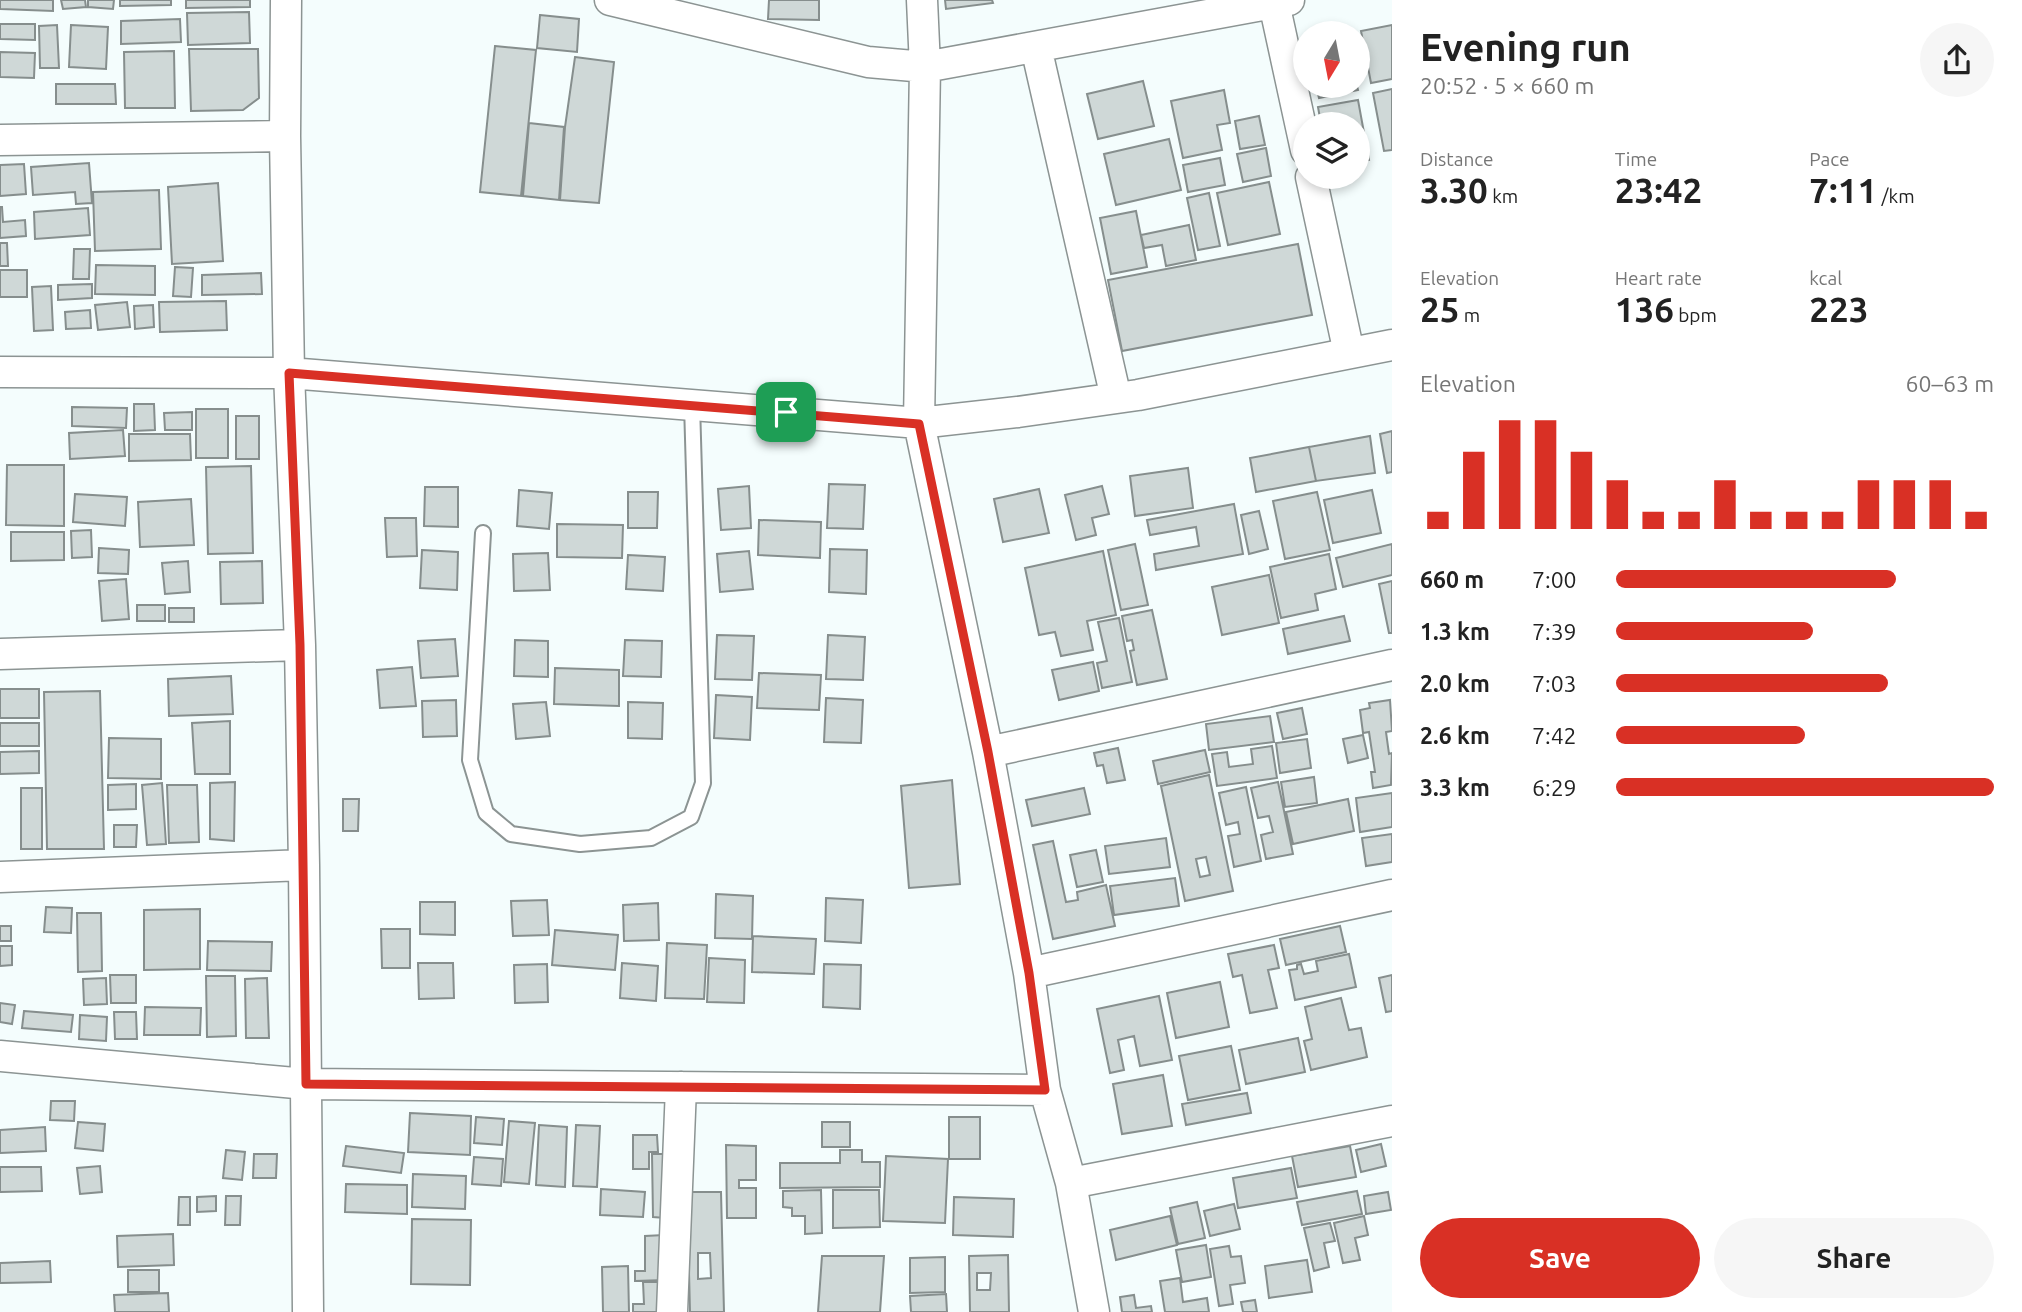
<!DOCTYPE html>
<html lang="en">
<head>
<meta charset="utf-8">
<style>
  :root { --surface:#fff; --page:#f6f6f6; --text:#222; --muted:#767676; --accent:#d93025 }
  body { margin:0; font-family:Ubuntu,sans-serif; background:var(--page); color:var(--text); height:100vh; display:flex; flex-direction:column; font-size:26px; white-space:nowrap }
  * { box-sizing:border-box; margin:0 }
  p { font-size:23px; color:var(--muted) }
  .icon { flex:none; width:38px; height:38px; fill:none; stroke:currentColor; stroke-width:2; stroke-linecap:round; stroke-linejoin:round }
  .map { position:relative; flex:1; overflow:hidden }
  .details { display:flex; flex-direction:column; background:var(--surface); width:630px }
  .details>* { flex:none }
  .needle { width:46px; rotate:190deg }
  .tools { position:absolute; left:1293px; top:21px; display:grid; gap:14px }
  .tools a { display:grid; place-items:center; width:77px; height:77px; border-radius:50%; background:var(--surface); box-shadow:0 4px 10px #0003; font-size:35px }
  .pin { position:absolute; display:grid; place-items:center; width:60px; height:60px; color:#fff; margin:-30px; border-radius:14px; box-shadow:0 4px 10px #0006 }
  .round { display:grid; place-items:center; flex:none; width:74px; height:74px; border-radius:37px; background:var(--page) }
  .summary { display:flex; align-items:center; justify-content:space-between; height:119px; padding:0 28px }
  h1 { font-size:38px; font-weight:600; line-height:52px }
  .figures { display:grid; grid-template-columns:repeat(3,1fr); gap:10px; height:119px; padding:7px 28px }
  .figures div { display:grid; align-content:center }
  .figures b { font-size:35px; font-weight:600 }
  .figures small { font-size:19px; font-weight:400 }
  .figures p { font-size:19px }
  .chart { height:196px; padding:14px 28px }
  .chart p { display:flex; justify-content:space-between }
  .chart svg { width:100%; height:126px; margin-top:7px; stroke:var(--accent); stroke-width:6 }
  .action { display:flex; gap:14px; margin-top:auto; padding:14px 28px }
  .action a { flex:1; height:80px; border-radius:42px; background:var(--accent); color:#fff; font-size:28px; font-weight:600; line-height:80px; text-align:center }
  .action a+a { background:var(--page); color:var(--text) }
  ul { padding:0 28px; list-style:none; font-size:23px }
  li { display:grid; grid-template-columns:112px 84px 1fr; align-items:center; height:52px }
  li i { height:18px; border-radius:9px; background:var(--accent) }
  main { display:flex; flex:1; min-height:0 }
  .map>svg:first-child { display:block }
  .building { fill:#cfd8d7; stroke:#868e8d; stroke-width:2; fill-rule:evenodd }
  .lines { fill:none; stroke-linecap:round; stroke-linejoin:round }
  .lane-casing { stroke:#8c9493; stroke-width:18 }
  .street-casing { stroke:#8c9493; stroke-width:33 }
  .lane { stroke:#fff; stroke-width:14 }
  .street { stroke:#fff; stroke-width:30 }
  .route-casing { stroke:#fff; stroke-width:14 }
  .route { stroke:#d93025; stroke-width:9 }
</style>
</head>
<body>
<main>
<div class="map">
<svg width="1392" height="1312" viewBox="0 0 1392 1312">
  <rect width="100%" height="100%" fill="#f4fdfd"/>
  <!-- building -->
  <path class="building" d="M0,0H53V11L0,9Z
    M61,0H85L86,7L63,9Z
    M88,0H114L113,9L88,7Z
    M120,0H171V5L120,6Z
    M186,0H250V7L186,8Z
    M769,0H819V20L768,19Z
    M945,0H992L993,3L946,9Z
    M249,12L250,43L188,45L187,13Z
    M540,15L579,19L577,52L537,48Z
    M180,19L181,42L121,44V21Z
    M0,24H35V40L0,39Z
    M57,25L59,68H40L39,26Z
    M71,25L108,27L106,69L69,67Z
    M1392,25V79L1371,83L1361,31Z
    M495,46L536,50L521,196L480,192Z
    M189,49H258L259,98L243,110L191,111Z
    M174,51L175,108H125L124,52Z
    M0,52L35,53L34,78L0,77Z
    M575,57L614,62L599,203L560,200L565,127Z
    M1143,81L1154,126L1098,139L1087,94Z
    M56,84H115L116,104H56Z
    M1316,86H1357L1358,90L1319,98Z
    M1392,89V150L1384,151L1373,93Z
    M1224,90L1230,123L1217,125L1222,150L1183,158L1171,101Z
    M1358,100L1369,160L1358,162V124H1321L1318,107Z
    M1259,116L1265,145L1240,149L1235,121Z
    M529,123L564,127L559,200L523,196Z
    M1169,139L1181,190L1116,205L1104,154Z
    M1266,148L1271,176L1243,182L1237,154Z
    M1220,158L1225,185L1188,192L1183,165Z
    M89,163L92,203L76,204L75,192L33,195L31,167Z
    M24,164L26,194L0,196V165Z
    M1269,182L1280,234L1228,245L1217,193Z
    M218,183L223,261L172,264L168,187Z
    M159,190L161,249L95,251L93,192Z
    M1209,193L1220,246L1198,250L1187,198Z
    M0,207H2L3,222L25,220L26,236L0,238Z
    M88,208L90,235L35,239L34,212Z
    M1136,211L1147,267L1111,274L1100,218Z
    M1189,225L1196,260L1166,266L1162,245L1144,248L1141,235Z
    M0,243H7L8,266H0Z
    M1298,244L1312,315L1122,351L1108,280Z
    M74,249H90L89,279H73Z
    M96,265L155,266V295L95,294Z
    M175,267L193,268L191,297L173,296Z
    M0,270H27V297H0Z
    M261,273L262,294L202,295V275Z
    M92,284V298L58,300V285Z
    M51,286L53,330L34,331L32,287Z
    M226,301L227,330L160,332L159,302Z
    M127,302L130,327L98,330L95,305Z
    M153,305L154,327L135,329L134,306Z
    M90,310L91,328L66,329L65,312Z
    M134,404H154L155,430L134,431Z
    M72,407L127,408L126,428L72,426Z
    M196,409H228V458H196Z
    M192,412V430H165L164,413Z
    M236,416H259V459H236Z
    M123,430L125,456L70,459L69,433Z
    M1392,431V472L1387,473L1380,434Z
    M129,434H190L191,460L129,461Z
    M1370,436L1375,473L1316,481L1309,447Z
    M1309,447L1316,481L1256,492L1250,458Z
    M7,465H64V526L6,525Z
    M251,466L253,553L208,554L206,467Z
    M1188,468L1193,508L1135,516L1130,476Z
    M829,484L865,485L863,529L827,528Z
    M749,486L751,528L721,530L718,489Z
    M1102,486L1109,514L1092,518L1096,535L1076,540L1065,495Z
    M425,487H458V527L424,526Z
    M1039,489L1049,533L1003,542L994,499Z
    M519,490L552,493L549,529L517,526Z
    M1372,490L1381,533L1333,543L1324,500Z
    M628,492H658L657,528H628Z
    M1317,492L1330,550L1285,559L1273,501Z
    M75,494L127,497L125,526L73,522Z
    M191,499L194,545L140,547L138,502Z
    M1234,504L1243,554L1156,570L1154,554L1199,546L1196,527L1150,535L1147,520Z
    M1259,511L1268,549L1249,554L1241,515Z
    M385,518H416L417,556L387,557Z
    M759,520L821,522L820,558L758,555Z
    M557,524L623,525L622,558L557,557Z
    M91,530L92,557L72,558L71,531Z
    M11,532H64V560L11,561Z
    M1135,544L1148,605L1121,610L1108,550Z
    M1392,544V575L1343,587L1336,558Z
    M99,548L129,550L128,574L98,573Z
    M830,549L867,550L866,594L829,592Z
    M422,550L458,552L457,590L420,588Z
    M749,551L753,589L720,592L717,554Z
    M1103,551L1116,615L1087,621L1093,650L1061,656L1055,632L1039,635L1025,568Z
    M548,553L550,590L514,591L513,554Z
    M1329,554L1336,589L1315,594L1318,610L1281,618L1270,567Z
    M628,555L665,557L663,591L626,589Z
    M188,561L190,592L165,594L162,563Z
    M262,561L263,603L221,604L220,562Z
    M1269,575L1279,623L1222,635L1212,587Z
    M126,579L129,619L102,621L99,581Z
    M1392,581V633H1389L1379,584Z
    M137,605H165V621H137Z
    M169,608H194V622H169Z
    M1152,610L1167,679L1137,685L1130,651L1134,650L1132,640L1127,641L1122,616Z
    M1344,616L1350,641L1288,654L1283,629Z
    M1119,618L1132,682L1102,688L1097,663L1107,661L1098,622Z
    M717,635L754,636L752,680L715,679Z
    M828,635L865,637L863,680L826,679Z
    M455,639L458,676L421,678L418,641Z
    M515,640L548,641V677L514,676Z
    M625,640L662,641L661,677L623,676Z
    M1093,662L1099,691L1059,700L1052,670Z
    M412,667L416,706L380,708L377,670Z
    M555,668L619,670V706L554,704Z
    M759,673L821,675L819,710L757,708Z
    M231,676L233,714L169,716L168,679Z
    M0,689H39V718H0Z
    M100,691L104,849H47L44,692Z
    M716,695L752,697L750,740L714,738Z
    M826,698L863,700L861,743L824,742Z
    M456,700L457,736L423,737L422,701Z
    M1390,700L1392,731L1386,732L1389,754L1392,753L1391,785L1373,788L1371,772H1375L1369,732L1363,733L1360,710L1370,708L1369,703Z
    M546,702L550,736L516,739L513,704Z
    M628,702L663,703L662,739L628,738Z
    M1302,708L1307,734L1283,739L1277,713Z
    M1270,716L1274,742L1209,750L1206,724Z
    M230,721V774H195L192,723Z
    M0,723H39V746H0Z
    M1363,735L1368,758L1348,763L1343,739Z
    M109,738L161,739V779L108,778Z
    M1307,739L1311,768L1280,773L1276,743Z
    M1272,746L1277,778L1217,786L1212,754L1227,752L1229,767L1253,764L1251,749Z
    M1118,748L1125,780L1107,783L1103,765L1097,766L1094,753Z
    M1205,750L1210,772L1158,784L1153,761Z
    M39,751V773L0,774V752Z
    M1209,775L1233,891L1185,901L1161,786ZM1206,857L1210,875L1200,877L1196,859Z
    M1314,777L1317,803L1285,807L1281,782Z
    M952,780L960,884L909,888L901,786Z
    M235,782L234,841L210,839V783Z
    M1278,782L1293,854L1266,859L1261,835L1273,832L1269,816L1258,818L1251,788Z
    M162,783L166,844L147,845L142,785Z
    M136,784V809L108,810V785Z
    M167,785H197L199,842L169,843Z
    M1246,787L1261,861L1234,867L1228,836L1240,834L1238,822L1226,825L1219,793Z
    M21,788H42V849H21Z
    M1084,788L1090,814L1032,826L1026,800Z
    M1392,793V827L1360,832L1356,798Z
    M343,799H359L358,831H343Z
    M1348,799L1354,831L1293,844L1286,812Z
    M114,825H137L136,847H114Z
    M1392,834V862L1366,866L1362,838Z
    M1166,838L1170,867L1109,874L1105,846Z
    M1053,841L1066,902L1078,900L1077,892L1106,885L1115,926L1053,939L1033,845Z
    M1096,850L1103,882L1077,887L1070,855Z
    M1175,878L1179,906L1114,915L1110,886Z
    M716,894L753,896L752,939L715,938Z
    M826,898L863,900L861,943L825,941Z
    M547,900L549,935L513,936L511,901Z
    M420,902H455V935L420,934Z
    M658,903L659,940L624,941L623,905Z
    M46,907L72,908L71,933L44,932Z
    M200,909V969L144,970V910Z
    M77,913H101L102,971L78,972Z
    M0,926H11V941H0Z
    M1340,926L1346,952L1286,965L1280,939Z
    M381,929H410V968H382Z
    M555,930L618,935L615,970L552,965Z
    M753,936L816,939L814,974L752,972Z
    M208,941L272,942L271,971L207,970Z
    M667,943L707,945L704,999L665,998Z
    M1274,945L1279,968L1268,970L1277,1008L1250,1013L1242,975L1233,977L1228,954Z
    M0,946H12V965L0,966Z
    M1349,954L1356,987L1295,1000L1289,970L1297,969V965L1301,964L1304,974L1318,971L1316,961Z
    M709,958L745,960L744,1003L707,1002Z
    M418,963H453L454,998L419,999Z
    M622,963L658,966L656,1001L620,998Z
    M547,964L548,1002L515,1003L514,965Z
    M824,964L861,965L860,1009L823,1007Z
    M110,975H136V1003H111Z
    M1392,975V1011L1386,1012L1379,978Z
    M206,976H235L236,1036L207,1037Z
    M106,978L107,1004L84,1005L83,979Z
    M267,978L269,1038H246L245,979Z
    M1220,982L1229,1027L1176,1038L1167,993Z
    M1159,996L1172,1060L1140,1066L1134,1036L1118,1040L1124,1070L1110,1073L1097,1009Z
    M1341,998L1349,1030L1361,1028L1367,1057L1311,1070L1304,1041L1312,1039L1305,1007Z
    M0,1003L15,1005L12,1024L0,1022Z
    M145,1007L201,1008L200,1035H144Z
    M24,1011L73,1015L71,1032L22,1028Z
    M114,1012H136L137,1039H115Z
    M80,1015L107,1017L106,1041L79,1039Z
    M1298,1038L1305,1072L1246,1084L1239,1050Z
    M1231,1046L1240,1090L1188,1100L1179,1056Z
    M1163,1075L1172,1126L1122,1134L1113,1084Z
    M1247,1093L1251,1113L1186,1125L1182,1104Z
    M51,1101H75L74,1121L50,1120Z
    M410,1113L471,1116L470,1155L408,1152Z
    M476,1117L504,1119L502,1145L474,1143Z
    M949,1117H980V1159H949Z
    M509,1121L535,1123L529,1184L504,1182Z
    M78,1122L105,1124L103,1151L75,1148Z
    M822,1122H850V1147H822Z
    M539,1125L567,1127L565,1187L536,1185Z
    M576,1125L600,1126L597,1187L573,1186Z
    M45,1127L46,1151L0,1153V1130Z
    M633,1135H657L658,1152H649V1169H633Z
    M1381,1144L1386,1166L1361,1172L1356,1150Z
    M726,1145L756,1146V1180H739V1188H756V1218H727Z
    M346,1146L404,1153L401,1173L343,1166Z
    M1350,1146L1356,1177L1298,1187L1292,1156Z
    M226,1150L245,1152L242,1180L223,1178Z
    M840,1150H862V1162H880V1187L780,1188V1163H840Z
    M254,1154H277L276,1178H253Z
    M652,1154H664L665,1218L653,1217Z
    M886,1156L948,1159L945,1223L883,1221Z
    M474,1157L503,1159L501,1186L472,1184Z
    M100,1166L102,1192L80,1194L77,1168Z
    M0,1167H41L42,1191L0,1192Z
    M1291,1168L1297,1198L1238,1208L1233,1178Z
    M413,1174L466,1176L465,1209L412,1207Z
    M346,1184L407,1185V1214L345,1212Z
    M601,1189L645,1192L643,1217L600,1215Z
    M821,1190L822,1233L805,1234V1216H792V1208L783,1207V1191Z
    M833,1190H879L880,1227L833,1228Z
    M1357,1191L1362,1214L1302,1225L1297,1202Z
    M687,1192H721L724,1312H690ZM698,1253H710L711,1278L698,1279Z
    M1388,1192L1391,1210L1366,1214L1364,1196Z
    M216,1196V1211L197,1212V1197Z
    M226,1196H241L240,1225H225Z
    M179,1197H190V1225H178Z
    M954,1197L1014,1199L1013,1237L953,1235Z
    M1197,1202L1205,1238L1178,1244L1170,1208Z
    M1234,1204L1240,1229L1210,1236L1204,1211Z
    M1170,1216L1177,1245L1116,1260L1110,1230Z
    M1364,1216L1368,1235L1355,1238L1360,1260L1343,1263L1334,1223Z
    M412,1219L471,1220L470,1285L411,1284Z
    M1330,1223L1335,1241L1324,1243L1329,1267L1314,1271L1304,1228Z
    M173,1234L174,1265L118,1267L117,1236Z
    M664,1235L665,1280L635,1281V1271H645V1236Z
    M1206,1245L1211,1277L1182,1282L1176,1250Z
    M1229,1246L1231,1257L1241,1256L1245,1283L1230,1285L1233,1304L1219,1306L1210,1249Z
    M1008,1255L1009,1312H970L969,1256ZM977,1273H991L990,1290H977Z
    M822,1256H884L880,1312H818Z
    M945,1257V1292L910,1293V1258Z
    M1307,1260L1312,1292L1269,1298L1265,1266Z
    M50,1261L51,1282L0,1283V1263Z
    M628,1266L629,1312H603L602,1267Z
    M128,1270H159V1292H128Z
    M1180,1278L1183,1302L1207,1298L1209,1312H1165L1160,1281Z
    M643,1282H663L664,1312H633V1304H644Z
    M168,1293L169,1312H115L114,1295Z
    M946,1294L947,1312H911L910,1296Z
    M1134,1295L1136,1308L1151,1306L1152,1312H1122L1120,1297Z
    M1255,1300L1257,1312H1243L1241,1302Z"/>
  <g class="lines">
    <defs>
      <path id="lane" d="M483,533L470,760L486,813L511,834L580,844L651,838L691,817L703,783L692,404"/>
      <path id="street" d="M286,0L285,136L289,373L300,645L304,865L308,1312
        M610,0L868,62L925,67L1289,0
        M922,0L925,67L919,423L988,752L1029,973L1045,1090L1071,1183L1094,1312
        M1274,3L1306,150
        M1036,47L1116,398
        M0,140L285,136
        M1311,177L1349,353
        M0,372L289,373L919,423L1018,412L1138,395L1392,345
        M0,654L300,645
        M988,752L1392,665
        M0,877L304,865
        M1029,973L1392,895
        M0,1056L306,1084L1045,1090
        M1071,1183L1392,1121
        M672,1312L681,1087"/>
    </defs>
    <!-- lane casing -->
    <use href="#lane" class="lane-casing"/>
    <!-- street casing -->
    <use href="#street" class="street-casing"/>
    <!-- lane -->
    <use href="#lane" class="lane"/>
    <!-- street -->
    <use href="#street" class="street"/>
  </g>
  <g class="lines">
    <defs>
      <path id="route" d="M289,373L919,424L988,752L1029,973L1045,1090L306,1084L300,645Z"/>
    </defs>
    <!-- route casing -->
    <use href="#route" class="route-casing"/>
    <!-- route -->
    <use href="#route" class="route"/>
  </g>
</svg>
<div class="tools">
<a><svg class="needle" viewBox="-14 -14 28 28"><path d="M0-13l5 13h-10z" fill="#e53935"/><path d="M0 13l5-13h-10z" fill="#767676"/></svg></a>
<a><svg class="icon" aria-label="layers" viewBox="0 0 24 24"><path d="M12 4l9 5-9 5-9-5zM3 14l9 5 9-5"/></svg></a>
</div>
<div class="pin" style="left:786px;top:412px;background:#1e9e55"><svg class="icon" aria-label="arrive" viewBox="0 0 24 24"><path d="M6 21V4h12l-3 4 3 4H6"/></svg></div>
</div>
<section class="details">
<div class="summary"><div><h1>Evening run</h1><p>20:52 · 5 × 660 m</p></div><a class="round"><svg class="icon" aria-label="share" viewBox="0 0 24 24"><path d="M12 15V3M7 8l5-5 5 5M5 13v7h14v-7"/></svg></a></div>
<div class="figures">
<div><p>Distance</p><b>3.30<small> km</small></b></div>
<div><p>Time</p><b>23:42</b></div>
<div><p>Pace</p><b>7:11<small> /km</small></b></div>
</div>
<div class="figures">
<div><p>Elevation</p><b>25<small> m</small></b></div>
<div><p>Heart rate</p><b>136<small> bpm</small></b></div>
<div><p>kcal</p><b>223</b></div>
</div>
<div class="chart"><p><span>Elevation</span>60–63 m</p>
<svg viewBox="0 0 160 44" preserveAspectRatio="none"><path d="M5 44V38M15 44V17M25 44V6M35 44V6M45 44V17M55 44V27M65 44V38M75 44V38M85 44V27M95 44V38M105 44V38M115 44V38M125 44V27M135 44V27M145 44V27M155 44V38"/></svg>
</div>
<ul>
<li><b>660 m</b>7:00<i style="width:74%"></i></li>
<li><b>1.3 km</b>7:39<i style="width:52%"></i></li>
<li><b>2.0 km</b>7:03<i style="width:72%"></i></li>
<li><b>2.6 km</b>7:42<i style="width:50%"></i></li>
<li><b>3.3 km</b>6:29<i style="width:100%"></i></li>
</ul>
<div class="action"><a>Save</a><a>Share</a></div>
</section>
</main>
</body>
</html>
